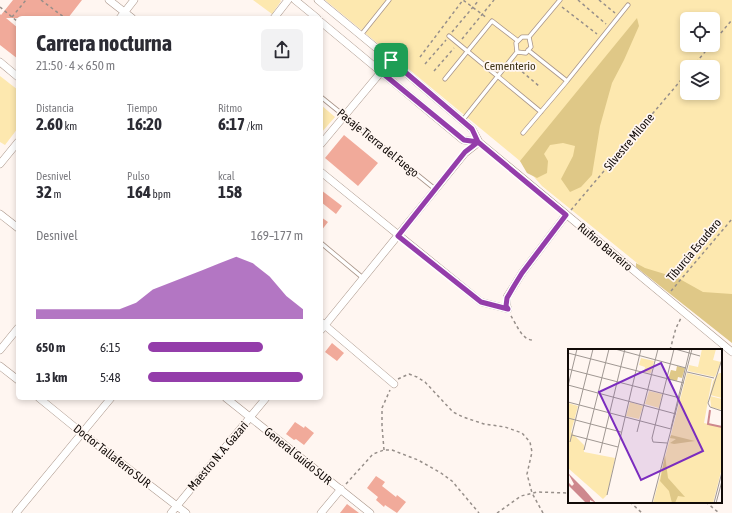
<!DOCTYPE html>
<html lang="es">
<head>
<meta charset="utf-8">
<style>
  :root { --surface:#fff; --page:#f2f2f3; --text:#2b2b33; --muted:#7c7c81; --accent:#943daa }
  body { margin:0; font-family:"Asap Condensed",sans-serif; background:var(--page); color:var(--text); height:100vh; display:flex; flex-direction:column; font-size:15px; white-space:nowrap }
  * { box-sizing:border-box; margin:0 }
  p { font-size:13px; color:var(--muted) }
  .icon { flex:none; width:22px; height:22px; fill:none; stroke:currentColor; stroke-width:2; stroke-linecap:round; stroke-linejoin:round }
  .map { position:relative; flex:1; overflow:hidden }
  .side { position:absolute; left:16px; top:16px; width:307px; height:384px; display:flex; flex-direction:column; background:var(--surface); border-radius:6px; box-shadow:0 2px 6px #0003 }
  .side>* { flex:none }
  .fabs { position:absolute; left:680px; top:12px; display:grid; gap:8px }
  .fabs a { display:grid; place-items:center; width:40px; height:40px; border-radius:6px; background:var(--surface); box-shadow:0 2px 6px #0003; font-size:20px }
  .pin { position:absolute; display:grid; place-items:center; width:34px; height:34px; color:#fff; margin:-17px; border-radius:8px; box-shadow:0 2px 6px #0006 }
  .round { display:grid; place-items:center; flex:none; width:42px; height:42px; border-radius:6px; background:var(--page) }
  .head { display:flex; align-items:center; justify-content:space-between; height:68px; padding:0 20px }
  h1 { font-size:22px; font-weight:700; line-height:30px }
  .metrics { display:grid; grid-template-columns:repeat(3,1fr); gap:6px; height:68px; padding:4px 20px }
  .metrics div { display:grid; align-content:center }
  .metrics b { font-size:17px; font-weight:700 }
  .metrics small { font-size:11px; font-weight:400 }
  .metrics p { font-size:11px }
  .chart { height:112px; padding:8px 20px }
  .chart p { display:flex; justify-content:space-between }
  .chart svg { width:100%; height:72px; margin-top:4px; fill:var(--accent); opacity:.7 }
  ul { padding:0 20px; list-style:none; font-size:13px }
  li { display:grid; grid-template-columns:64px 48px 1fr; align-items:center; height:30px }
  li i { height:10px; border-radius:5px; background:var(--accent) }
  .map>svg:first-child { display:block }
  .green { fill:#fde8af; fill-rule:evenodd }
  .forest { fill:#dfc887 }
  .building { fill:#f1aa9a }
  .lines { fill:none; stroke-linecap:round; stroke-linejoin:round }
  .service-casing { stroke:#a99589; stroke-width:5 }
  .minor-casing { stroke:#a99589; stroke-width:8 }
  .path { stroke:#978f8a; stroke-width:1.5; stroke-dasharray:3 3; stroke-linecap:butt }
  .service { stroke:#fff; stroke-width:3.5 }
  .minor { stroke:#fff; stroke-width:7 }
  .route-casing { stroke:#fff; stroke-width:8 }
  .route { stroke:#943daa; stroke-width:5 }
  .labels { text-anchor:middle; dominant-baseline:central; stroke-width:3.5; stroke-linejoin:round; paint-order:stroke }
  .park-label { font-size:12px; fill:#3d3215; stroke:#fff6f1 }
  .street-label { font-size:12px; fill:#110a07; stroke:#fff6f1 }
  .inset-river { fill:none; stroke:#ce888d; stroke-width:2 }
  .inset-road { fill:none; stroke:#a09893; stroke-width:1 }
  .view { fill:#7b2cbf; fill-opacity:0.15; stroke:#7b2cbf; stroke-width:2 }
  .inset-edge { fill:none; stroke:#110a07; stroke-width:2 }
</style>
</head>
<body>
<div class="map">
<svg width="732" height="513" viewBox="0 0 732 513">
  <rect width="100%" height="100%" fill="#fff6f1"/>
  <!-- green -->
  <path class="green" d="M253,0H280L281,1L272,14Z
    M325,0H732V340L542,186L520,161ZM687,19H713V45H687ZM687,67H713V93H687Z
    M0,76L18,90V128L5,145L0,142Z
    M321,105L335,117L321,133Z"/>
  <!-- forest -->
  <path class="forest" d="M637,18L639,26L624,60L612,83L600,126L592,175L581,187L570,192L561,179L573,156L575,146L563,143L550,145L544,154L548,161L547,173L537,178L527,173L520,161Z
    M636,263L645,268L678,278L703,292L732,294V343L636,267Z"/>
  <!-- building -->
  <path class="building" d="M13,0H82L68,18H6L18,28V59L0,45V14L1,15Z
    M344,135L378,163L358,186L325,158Z
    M321,190L342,206L336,214L321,202Z
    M321,217L328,222L321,231Z
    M332,343L344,353L337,361L325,352Z
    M295,422L304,428L305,426L314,433L304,445L296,439L294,440L286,434Z
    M376,476L385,482L382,486L396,497L397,495L406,502L397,513L385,505L384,507L376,500L378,497L367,488Z
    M347,504L359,513H340Z"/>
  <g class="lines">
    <defs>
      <path id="service" d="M361,35L389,0
        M449,36L541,112
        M517,52L516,43L522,37H529
        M445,79L492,21L518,41
        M567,81L628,5
        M321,97L435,189
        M462,121L517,52L526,53L531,47L529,37L560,0
        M523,133L567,81L528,50
        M321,243L363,278"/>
      <path id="minor" d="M109,0L132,18
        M295,0L317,18
        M318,0L386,56L472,129L479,142L732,352
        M120,18L134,0
        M274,18L288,0
        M321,22L463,140L479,142
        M0,62L18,77
        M321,144L391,60
        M0,164L18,142
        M321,172L481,302L508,309L507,306V297L514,286L522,273L566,215
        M0,214L18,228
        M321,322L394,384
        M321,330L465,153L479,142
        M0,350L18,328
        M0,366L18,380
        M39,398L82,433L186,513
        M226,398L370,513
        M16,513L111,398
        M171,513L266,398
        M321,513L341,489"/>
    </defs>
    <!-- service casing -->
    <use href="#service" class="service-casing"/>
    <!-- minor casing -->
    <use href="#minor" class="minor-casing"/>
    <!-- path -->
    <path class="path" d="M41,0L65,18
      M578,0L606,24
      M599,0L615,13
      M0,7L18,22
      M562,7L597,34
      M12,17L26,0
      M452,32L479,0
      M462,39L494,0
      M713,42L732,20
      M420,57L463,0L487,18
      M425,64L446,40
      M513,64L539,86
      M692,67L711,45
      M434,71L454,48
      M571,210L687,73
      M671,291L732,219
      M511,316C517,325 522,341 534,340
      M670,350L676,328L681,318
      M398,379L409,374L417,377L425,382L453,412L463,417L484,424L505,427L522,433L530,442L532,452L527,474L532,493L543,513
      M384,450L382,426V408L390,390
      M346,484L373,454L384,450H392L418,460L441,473L452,481L479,513
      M630,502L642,513
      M706,502L719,513
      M497,513L521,496L537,492L569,493"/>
    <!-- service -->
    <use href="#service" class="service"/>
    <!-- minor -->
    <use href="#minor" class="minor"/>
  </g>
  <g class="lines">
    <defs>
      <path id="route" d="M391,60L472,129L478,142L465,152L398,236L481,302L508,309L506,306L507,298L514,286L522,273L566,215L478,142L464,140L381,72L391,60"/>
    </defs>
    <!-- route casing -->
    <use href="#route" class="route-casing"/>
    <!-- route -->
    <use href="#route" class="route"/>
  </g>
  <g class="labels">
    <!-- park labels -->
    <g class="park-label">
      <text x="510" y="66">Cementerio</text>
    </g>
    <!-- street labels -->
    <g class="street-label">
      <text transform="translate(629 142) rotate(-50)">Silvestre Milone</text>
      <text transform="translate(378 143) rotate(39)">Pasaje Tierra del Fuego</text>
      <text transform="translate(605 247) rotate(40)">Rufino Barreiro</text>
      <text transform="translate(694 250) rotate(-50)">Tiburcia Escudero</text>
      <text transform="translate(112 456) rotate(38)">Doctor Tallaferro SUR</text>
      <text transform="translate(218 456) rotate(-50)">Maestro N. A. Gazari</text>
      <text transform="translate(298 456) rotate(39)">General Guido SUR</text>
    </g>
  </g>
  <!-- overview -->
  <g transform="translate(568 349)">
    <rect width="154" height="154" fill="#fff6f1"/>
    <path d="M134,0H148L145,11L153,13L147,28L120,22L121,16L130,18ZM73,9L86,12L83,24L76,23L77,18L71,16ZM119,24L144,30L136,74L154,78V119L145,154H85ZM151,24H154V49L142,46L145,32ZM81,42L94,45L91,59L77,55ZM142,47L154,50V61L143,58ZM62,53L75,57L71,70L58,67ZM0,54L10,57L3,83L16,96V103L47,109L39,146L35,150L0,119Z" fill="#fde8af"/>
    <path d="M109,17L117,19L114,29L110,28L109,32L100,30L103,21L108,22ZM103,86L127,92L106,95L102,94L108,90L102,89ZM97,106L100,129L117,148L110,147L107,154H104L101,142L92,132Z" fill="#dfc887"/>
    <path d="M0,124L16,140L28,154L22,151V154H18L0,136V133L4,137L6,135Z" fill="#ce888d"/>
    <path class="inset-river" d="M142,61L140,75L154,78"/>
    <path class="inset-road" d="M47,0L118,19M107,0L132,7M0,4L116,34M154,10L140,54L142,58L154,62M0,20L112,49M119,23L146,29M0,36L108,65M0,37L9,0M0,53L103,80M0,69L53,83M103,79L122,0M69,83L90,0M4,86L50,98M2,93L25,0M99,94L85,93L84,89L106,0M16,101L41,0M32,104L57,0M39,146L73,0M84,154L124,0M146,154L154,123M148,154L154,132"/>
    <path class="view" d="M93,14L135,102L73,131L31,43Z"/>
    <rect width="154" height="154" class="inset-edge"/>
  </g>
</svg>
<div class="fabs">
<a><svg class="icon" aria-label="locate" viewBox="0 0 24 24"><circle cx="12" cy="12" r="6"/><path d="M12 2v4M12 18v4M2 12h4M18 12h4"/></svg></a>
<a><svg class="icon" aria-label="layers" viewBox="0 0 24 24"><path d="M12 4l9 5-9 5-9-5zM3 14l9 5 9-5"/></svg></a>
</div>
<div class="pin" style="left:391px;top:60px;background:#1e9e55"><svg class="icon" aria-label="arrive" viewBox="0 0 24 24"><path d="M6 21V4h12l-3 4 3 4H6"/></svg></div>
<section class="side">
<div class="head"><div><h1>Carrera nocturna</h1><p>21:50 · 4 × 650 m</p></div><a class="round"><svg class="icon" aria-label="share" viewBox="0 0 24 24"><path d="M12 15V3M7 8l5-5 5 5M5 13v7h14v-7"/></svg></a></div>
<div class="metrics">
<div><p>Distancia</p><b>2.60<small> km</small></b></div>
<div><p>Tiempo</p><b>16:20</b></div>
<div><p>Ritmo</p><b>6:17<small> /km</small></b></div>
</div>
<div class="metrics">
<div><p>Desnivel</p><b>32<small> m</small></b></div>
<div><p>Pulso</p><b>164<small> bpm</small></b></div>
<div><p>kcal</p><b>158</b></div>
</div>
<div class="chart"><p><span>Desnivel</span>169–177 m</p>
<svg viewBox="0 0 160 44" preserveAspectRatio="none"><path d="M0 44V38L10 38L20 38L30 38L40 38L50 38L60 34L70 26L80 22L90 18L100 14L110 10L120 6L130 10L140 18L150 30L160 38V44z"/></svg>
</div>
<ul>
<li><b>650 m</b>6:15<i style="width:74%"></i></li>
<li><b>1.3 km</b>5:48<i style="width:100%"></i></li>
</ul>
</section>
</div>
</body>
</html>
